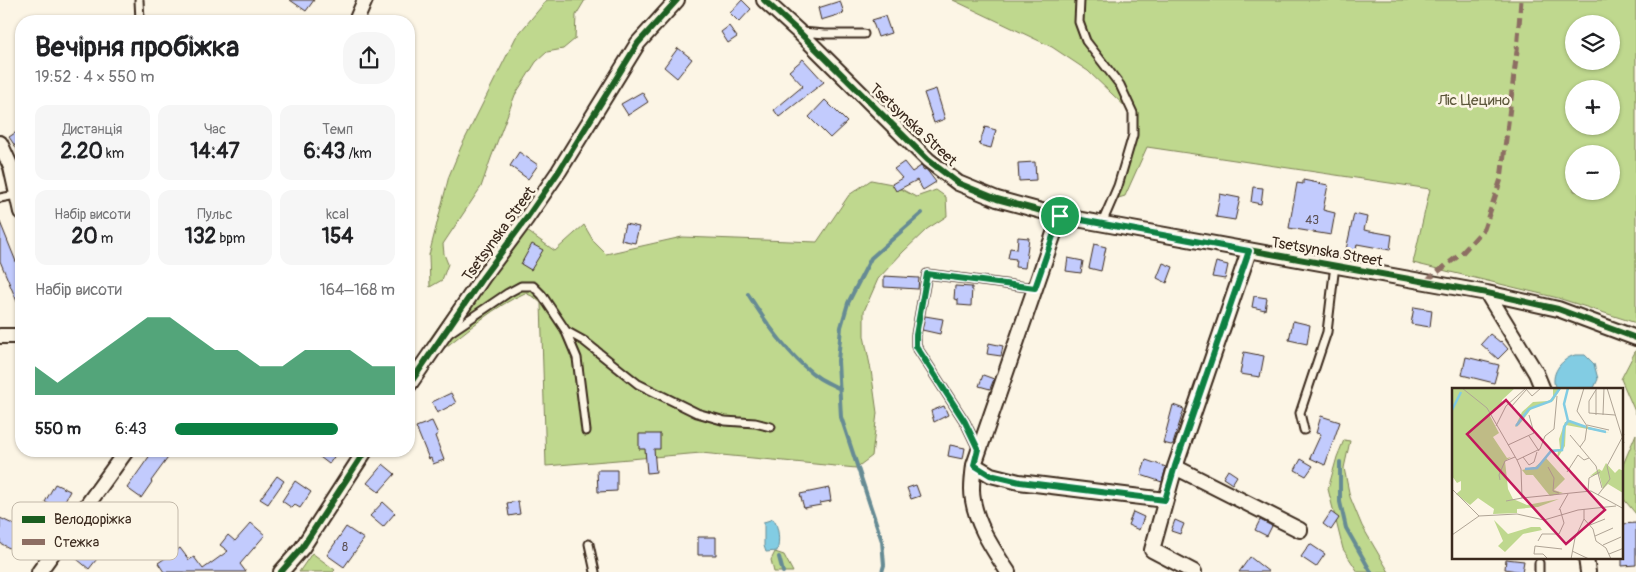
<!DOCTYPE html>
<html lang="uk">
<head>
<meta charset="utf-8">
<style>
  :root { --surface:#fff; --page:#f6f6f6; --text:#202124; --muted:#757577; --accent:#0b8043 }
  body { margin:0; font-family:Pangolin,sans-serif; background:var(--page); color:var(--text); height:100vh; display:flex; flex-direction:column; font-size:19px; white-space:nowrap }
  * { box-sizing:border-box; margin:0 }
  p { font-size:16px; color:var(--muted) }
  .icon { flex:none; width:28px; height:28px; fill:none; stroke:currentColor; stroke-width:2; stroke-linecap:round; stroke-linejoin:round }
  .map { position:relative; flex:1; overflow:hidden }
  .side { position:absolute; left:15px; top:15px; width:400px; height:442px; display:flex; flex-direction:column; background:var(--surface); border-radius:20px; box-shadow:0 1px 4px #0004 }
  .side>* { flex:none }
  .controls { position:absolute; left:1565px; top:15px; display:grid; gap:10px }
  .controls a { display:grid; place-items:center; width:55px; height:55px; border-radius:50%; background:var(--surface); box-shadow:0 1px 4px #0004; font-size:25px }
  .pin { position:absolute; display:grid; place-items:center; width:42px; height:42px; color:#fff; margin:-21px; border:2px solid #fff; border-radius:50%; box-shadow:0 1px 5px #0007 }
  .round { display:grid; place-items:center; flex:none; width:52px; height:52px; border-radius:20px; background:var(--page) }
  .summary { display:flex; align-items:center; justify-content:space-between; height:85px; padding:0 20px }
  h1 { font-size:28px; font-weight:800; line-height:38px }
  .stats { display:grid; grid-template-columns:repeat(3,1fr); gap:8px; height:85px; padding:5px 20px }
  .stats div { display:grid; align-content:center; border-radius:12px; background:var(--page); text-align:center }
  .stats b { font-size:21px; font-weight:800 }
  .stats small { font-size:14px; font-weight:400 }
  .stats p { font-size:14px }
  .chart { height:140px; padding:10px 20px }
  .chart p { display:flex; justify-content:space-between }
  .chart svg { width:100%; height:90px; margin-top:5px; fill:var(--accent); opacity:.7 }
  ul { padding:0 20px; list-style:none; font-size:16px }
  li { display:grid; grid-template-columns:80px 60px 1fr; align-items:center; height:38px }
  li i { height:12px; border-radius:6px; background:var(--accent) }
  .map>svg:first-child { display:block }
  .green { fill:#bfd88e; stroke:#7d8156; fill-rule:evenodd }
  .water { fill:#82cce3; stroke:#668b94 }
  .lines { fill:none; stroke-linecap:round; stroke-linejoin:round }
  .stream { stroke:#668b94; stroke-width:4 }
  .building { fill:#c2cbfd; stroke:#3b2a1e }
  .service-casing { stroke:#3b2a1e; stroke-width:11 }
  .minor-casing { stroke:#3b2a1e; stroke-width:18 }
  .service { stroke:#fcf5e5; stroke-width:7 }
  .minor { stroke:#fcf5e5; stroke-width:14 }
  .quiet { stroke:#8d6e63; stroke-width:5; stroke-dasharray:10 5; stroke-linecap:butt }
  .cycleway-casing { stroke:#fcf5e5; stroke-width:9 }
  .cycleway { stroke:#1b5e20; stroke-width:6 }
  .route-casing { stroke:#fff; stroke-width:10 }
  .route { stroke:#0b8043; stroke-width:6 }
  .labels { text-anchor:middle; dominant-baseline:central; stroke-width:5; stroke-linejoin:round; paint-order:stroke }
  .number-label { font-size:12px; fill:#5d5256 }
  .park-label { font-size:15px; fill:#5c563a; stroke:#fcf5e5 }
  .street-label { font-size:15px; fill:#3b2a1e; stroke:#fcf5e5 }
  .inset-river { fill:none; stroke:#82cce3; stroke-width:2.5 }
  .inset-road { fill:none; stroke:#afa495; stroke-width:1 }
  .view { fill:#c2185b; fill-opacity:0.15; stroke:#c2185b; stroke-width:2.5 }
  .inset-edge { fill:none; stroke:#3b2a1e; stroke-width:2.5 }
  .key { fill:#fcf5e5; stroke:#c2b8a9; stroke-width:1 }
  .key-label { font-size:14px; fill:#3b2a1e }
</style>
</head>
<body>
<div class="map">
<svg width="1636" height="572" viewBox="0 0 1636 572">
  <rect width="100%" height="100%" fill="#fcf5e5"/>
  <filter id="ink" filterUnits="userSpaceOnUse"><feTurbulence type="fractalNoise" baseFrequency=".02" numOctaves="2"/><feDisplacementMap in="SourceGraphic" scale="10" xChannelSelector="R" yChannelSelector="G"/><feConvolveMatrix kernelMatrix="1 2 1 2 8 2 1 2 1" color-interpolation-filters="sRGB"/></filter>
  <g filter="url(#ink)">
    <!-- green -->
    <path class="green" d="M547,0H585L576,15L575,39L563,49L547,52L536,62L515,95L491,158L481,187L443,244L444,254L448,264L442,280L430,287L429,255L449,176L461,147L516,37Z
      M953,0H1636V323L1558,298L1413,263L1430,189L1147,147L1125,196L1115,199L1134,115L1088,71L1052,47ZM1574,24H1611V61H1574ZM1574,89H1611V126H1574ZM1574,154H1611V191H1574Z
      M871,180L892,184L916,197L936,190L946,197L947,216L927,229L903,252L878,279L864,311V336L871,370L877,413L872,456L856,468L701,453L546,466L541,303L534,297L525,293C495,306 468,330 442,350L429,340L513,221L555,251L584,225L594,242L606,254L682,237L817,242L849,195Z
      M1636,350V414L1621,379Z
      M1636,434V514L1622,497V467Z
      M1344,440L1350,441L1344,468L1350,497L1362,526L1389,572H1358L1343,549L1328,489L1337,457Z
      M775,552L784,555L793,572H774L771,560Z
      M312,553L335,570L333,572H299Z"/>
    <!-- water -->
    <path class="water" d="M1575,355H1585L1594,364L1598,379L1594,388L1556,389C1549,375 1561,359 1575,355Z
      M773,519C779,526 780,542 777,551L766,552L764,546V522Z"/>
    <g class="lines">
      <!-- stream -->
      <path class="stream" d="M748,294C766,323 790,358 819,378C825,382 833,385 840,389
        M1340,462V502L1346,528L1371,572
        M779,557L783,572
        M882,572L884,565L882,541L841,417L838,361L841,327L848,303L871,258L922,213"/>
    </g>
    <!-- building -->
    <path class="building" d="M290,0H314L306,11Z
      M742,0L751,9L739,22L730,13Z
      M840,1L844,13L821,20L818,8Z
      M885,16L891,33L878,37L872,20Z
      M729,26L737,37L728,43L721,32Z
      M678,48L692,59L677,78L664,67Z
      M803,59L824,82L779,117L774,110L803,86L789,71Z
      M936,89L945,119L934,123L924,93Z
      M642,92L648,102L628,115L621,104Z
      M825,100L847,122L830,138L809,117Z
      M985,127L996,130L991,148L979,145Z
      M21,129V155L9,137Z
      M519,152L538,165L528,179L510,166Z
      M904,162L912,172L921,166L924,170L926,169L936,182L923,190L917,180L896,191L892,184L902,178L894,169Z
      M1035,162L1036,180L1019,181L1018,163Z
      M1303,180L1328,185L1323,210L1335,213L1331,235L1289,228L1297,183L1303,184Z
      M1253,187L1263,188L1261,204L1251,202Z
      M1220,194L1240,198L1235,220L1216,217Z
      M1354,214L1367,217L1364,230L1392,235L1390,250L1357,244L1355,256L1345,254Z
      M0,222L21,274V311L0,261Z
      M625,224L639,227L635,243L621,240Z
      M1018,237L1029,238L1025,268L1015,267L1016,259L1008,258L1010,248L1017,249Z
      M532,244L543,250L531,270L521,264Z
      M1094,244L1106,247L1101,271L1089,268Z
      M1068,258L1083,261L1081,273L1066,271Z
      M1216,262L1228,265L1225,279L1212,277Z
      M1163,263L1173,267L1167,283L1157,278Z
      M884,276L919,278L918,289L884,287Z
      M955,286L972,287L971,306L958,305V300L954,299Z
      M1254,296L1267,298L1265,310L1252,307Z
      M1414,307L1432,310L1430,327L1411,324Z
      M925,316L943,319L940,334L922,330Z
      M1293,321L1310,325L1307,344L1289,340Z
      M1490,334L1500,342L1501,341L1508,349L1498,359L1481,344Z
      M989,343L1003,346L1001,356L987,354Z
      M1244,352L1264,356L1260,377L1240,374Z
      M1466,357L1499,365L1494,383L1462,375Z
      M983,375L994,379L990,389L979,386Z
      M451,393L456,403L437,413L432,402Z
      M1173,405L1184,409L1173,444L1171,445L1163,443Z
      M944,406L948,415L934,422L931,411Z
      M1321,416L1340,422L1325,465L1310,458L1321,434L1316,433Z
      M432,421L438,434L435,436L444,460L433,464L431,458L429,459L416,427Z
      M639,434H660V449H654L656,472L647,473L645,449H639Z
      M950,445L965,448L963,459L948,456Z
      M153,451H165L170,455L151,481L152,482L141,498L127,488Z
      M312,451H338L329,464Z
      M1301,459L1313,466L1306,476L1295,470Z
      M1146,460L1166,467L1162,482L1141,475Z
      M383,464L395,474L379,492L367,483Z
      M597,470H617V491L598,492Z
      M1228,470L1237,476L1232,484L1223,478Z
      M277,476L284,481L268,504L260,499Z
      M295,481L311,492L300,508L295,505L292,508L282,501Z
      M55,484L70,491L60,510L45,502Z
      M916,485L920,496L911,499L907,488Z
      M829,488L831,501L820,503L821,505L804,508L800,494Z
      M518,501L520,514L509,516L507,503Z
      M383,502L395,513L383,527L370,516Z
      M105,507L120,519L101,541L107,546L89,569L72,555L95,527L91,524Z
      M1133,512L1144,517L1139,530L1128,525Z
      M1331,512L1339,518L1331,530L1323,524Z
      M0,518L21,528L11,549L0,543Z
      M1175,520L1184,524L1180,534L1171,531Z
      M1260,520L1272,526L1267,536L1255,530Z
      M251,523L265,535L240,564L246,572H164L158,563L180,548L189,560L194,557L203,569L228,551L220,545L228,535L235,541Z
      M1636,523V565L1622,566V524Z
      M346,527L364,539L344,567L327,555Z
      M698,537H716V555H698Z
      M1310,544L1325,554L1316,567L1301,557Z
      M1250,557L1269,572H1239Z
      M1506,559L1524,561L1522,572L1505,569Z"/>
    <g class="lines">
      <defs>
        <path id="service" d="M139,0L140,21
          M1080,0L1079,22L1086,41L1120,85L1133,113V135L1118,186L1102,223
          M802,32L825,34H864
          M0,198L16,195
          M566,332L577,358L586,431
          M449,333L508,293L521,286H533L542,295L566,331L584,341L638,384L697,413L725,421L755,423L771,427
          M1304,430L1300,413L1327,332L1335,265
          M978,449L965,422L916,346V335L927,274L1035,288
          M589,544L595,572
          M1539,563V572"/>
        <path id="minor" d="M764,0L798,31L928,160L958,183L997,199L1060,216L1487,293L1558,309L1636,338
          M356,21L365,0
          M0,143L11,167L21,212
          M1487,293L1536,373L1543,390
          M0,336H21
          M409,385L483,277L526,219L559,171L638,43L677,0
          M974,465L991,475L1019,482L1165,500
          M1175,467L1300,530
          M1586,558L1588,572
          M39,572L126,451
          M281,572L302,548L365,451
          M1008,572C992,548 972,518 972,489C972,481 973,473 974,465L1060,216
          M1194,572L1152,550L1175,467L1249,251"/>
      </defs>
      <!-- service casing -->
      <use href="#service" class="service-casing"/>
      <!-- minor casing -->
      <use href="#minor" class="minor-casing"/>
      <!-- service -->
      <use href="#service" class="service"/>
      <!-- minor -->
      <use href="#minor" class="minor"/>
      <!-- quiet -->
      <path class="quiet" d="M1426,281L1462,253L1484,229L1501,179L1517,51L1521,0"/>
      <defs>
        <path id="cycleway" d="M764,0L798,31L928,160L958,183L997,199L1060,216L1487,293L1558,309L1636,338
          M409,385L483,277L526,219L559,171L638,43L677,0
          M281,572L302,548L365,451"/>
      </defs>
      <!-- cycleway casing -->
      <use href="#cycleway" class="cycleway-casing"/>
      <!-- cycleway -->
      <use href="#cycleway" class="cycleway"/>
    </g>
  </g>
  <g class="lines" filter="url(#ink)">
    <defs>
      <path id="route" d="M1060,216L1249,251L1175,466L1165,500L1020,482L990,475L974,465L978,449L965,422L916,346V335L927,274L1035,288Z"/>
    </defs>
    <!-- route casing -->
    <use href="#route" class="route-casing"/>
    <!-- route -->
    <use href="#route" class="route"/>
  </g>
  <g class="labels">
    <!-- number labels -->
    <g class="number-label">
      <text x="1312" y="220">43</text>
      <text x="345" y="547">8</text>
    </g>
    <!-- park labels -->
    <g class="park-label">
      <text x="1474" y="100">Ліс Цецино</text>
    </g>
    <!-- street labels -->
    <g class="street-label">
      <text transform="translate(913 125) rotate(43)">Tsetsynska Street</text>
      <text transform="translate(499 234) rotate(-54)">Tsetsynska Street</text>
      <text transform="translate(1327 252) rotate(10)">Tsetsynska Street</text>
    </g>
  </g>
  <!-- overview -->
  <g transform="translate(1452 388)">
    <rect width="171" height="171" fill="#fcf5e5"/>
    <path d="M0,0H63L50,12L49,18L37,26L47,45L41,49L55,70L59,69L53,73L56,101L61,111L75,117L107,111L86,119L65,121V125L41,126L42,121L26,110L18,117L4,106L9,102V93L5,95L0,88ZM109,0L101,13L80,20L67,37L63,39L70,24L81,14L96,13L101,10V1ZM113,34H120L157,45L114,37L113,58L105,71L106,63L99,62L108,61L107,51ZM94,70L113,91L102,102L111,105L98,108L81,87H74L70,82L83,79ZM154,75L163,85L167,81L172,83L171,105L156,96L151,101L147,86L138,88L147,81L150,83ZM42,132L56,146L79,139H88L90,142L71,146L53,164L46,158L51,153Z" fill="#bfd88e"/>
    <path class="inset-river" d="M0,22L9,4M117,33L134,39M64,38L77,21L99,13L108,0M136,40L154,44M73,81L85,80L99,63L110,62L112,39L116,33L112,16L116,0"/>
    <path class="inset-road" d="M10,0L35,20L65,72L69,81L70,110L139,103L172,121M145,0L137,13V25L163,27M155,0L172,55M74,1L80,8L89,0M59,19L74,2M144,27V2M151,27L152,0M135,37L157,42M44,38L54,18L74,0M118,47L144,78L150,100M77,48L87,63M56,57L82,45L77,27M128,59L133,52L135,38L125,23L132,0M71,69L77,77L82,74L85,64M65,72L88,61L93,48L102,41L105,8M96,79L102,90L101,103L107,105M115,84L126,67L132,72L137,70M48,92L47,87L53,73L63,69M0,101L27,128M136,103L137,90L148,84M146,107L158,91L155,78L172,46M54,113L70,110M132,121V131L141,141L144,153L154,160L159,171M107,122L116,106M27,128L65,126L92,132L126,122L164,118M138,137L153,131M0,147L27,128M143,148L161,140M86,153L90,146H107L112,135L108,121M151,157L169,149M120,163L137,171M157,166L172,160M96,171L91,166H82L83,158L110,161M119,171L123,150L132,131"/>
    <path class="view" d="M54,12L153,122L114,156L15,46Z"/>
    <rect width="171" height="171" class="inset-edge"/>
  </g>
  <!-- legend -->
  <rect x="12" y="502" width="166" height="58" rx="8" class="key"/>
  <rect x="22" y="516" width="23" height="7" fill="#1b5e20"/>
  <rect x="22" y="539" width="23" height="6" fill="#8d6e63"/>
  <g class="key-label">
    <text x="54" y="524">Велодоріжка</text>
    <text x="54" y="547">Стежка</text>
  </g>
</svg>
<div class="controls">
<a><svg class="icon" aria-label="layers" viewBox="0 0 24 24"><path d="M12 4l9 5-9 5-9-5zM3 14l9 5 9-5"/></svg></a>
<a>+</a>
<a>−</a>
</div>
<div class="pin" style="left:1060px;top:216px;background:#1e9e55"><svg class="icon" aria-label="arrive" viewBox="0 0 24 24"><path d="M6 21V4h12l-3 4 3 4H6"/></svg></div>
<section class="side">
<div class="summary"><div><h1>Вечірня пробіжка</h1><p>19:52 · 4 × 550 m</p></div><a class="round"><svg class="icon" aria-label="share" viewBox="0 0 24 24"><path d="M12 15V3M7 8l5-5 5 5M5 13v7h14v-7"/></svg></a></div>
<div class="stats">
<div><p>Дистанція</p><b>2.20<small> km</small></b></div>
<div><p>Час</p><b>14:47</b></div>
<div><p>Темп</p><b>6:43<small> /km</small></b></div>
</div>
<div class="stats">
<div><p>Набір висоти</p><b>20<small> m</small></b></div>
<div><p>Пульс</p><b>132<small> bpm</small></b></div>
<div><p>kcal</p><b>154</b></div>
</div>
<div class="chart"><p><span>Набір висоти</span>164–168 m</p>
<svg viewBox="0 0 160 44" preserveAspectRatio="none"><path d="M0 44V30L10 38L20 30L30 22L40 14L50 6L60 6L70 14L80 22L90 22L100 30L110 30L120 22L130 22L140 22L150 30L160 30V44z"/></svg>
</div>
<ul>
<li><b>550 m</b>6:43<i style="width:74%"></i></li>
</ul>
</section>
</div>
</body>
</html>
